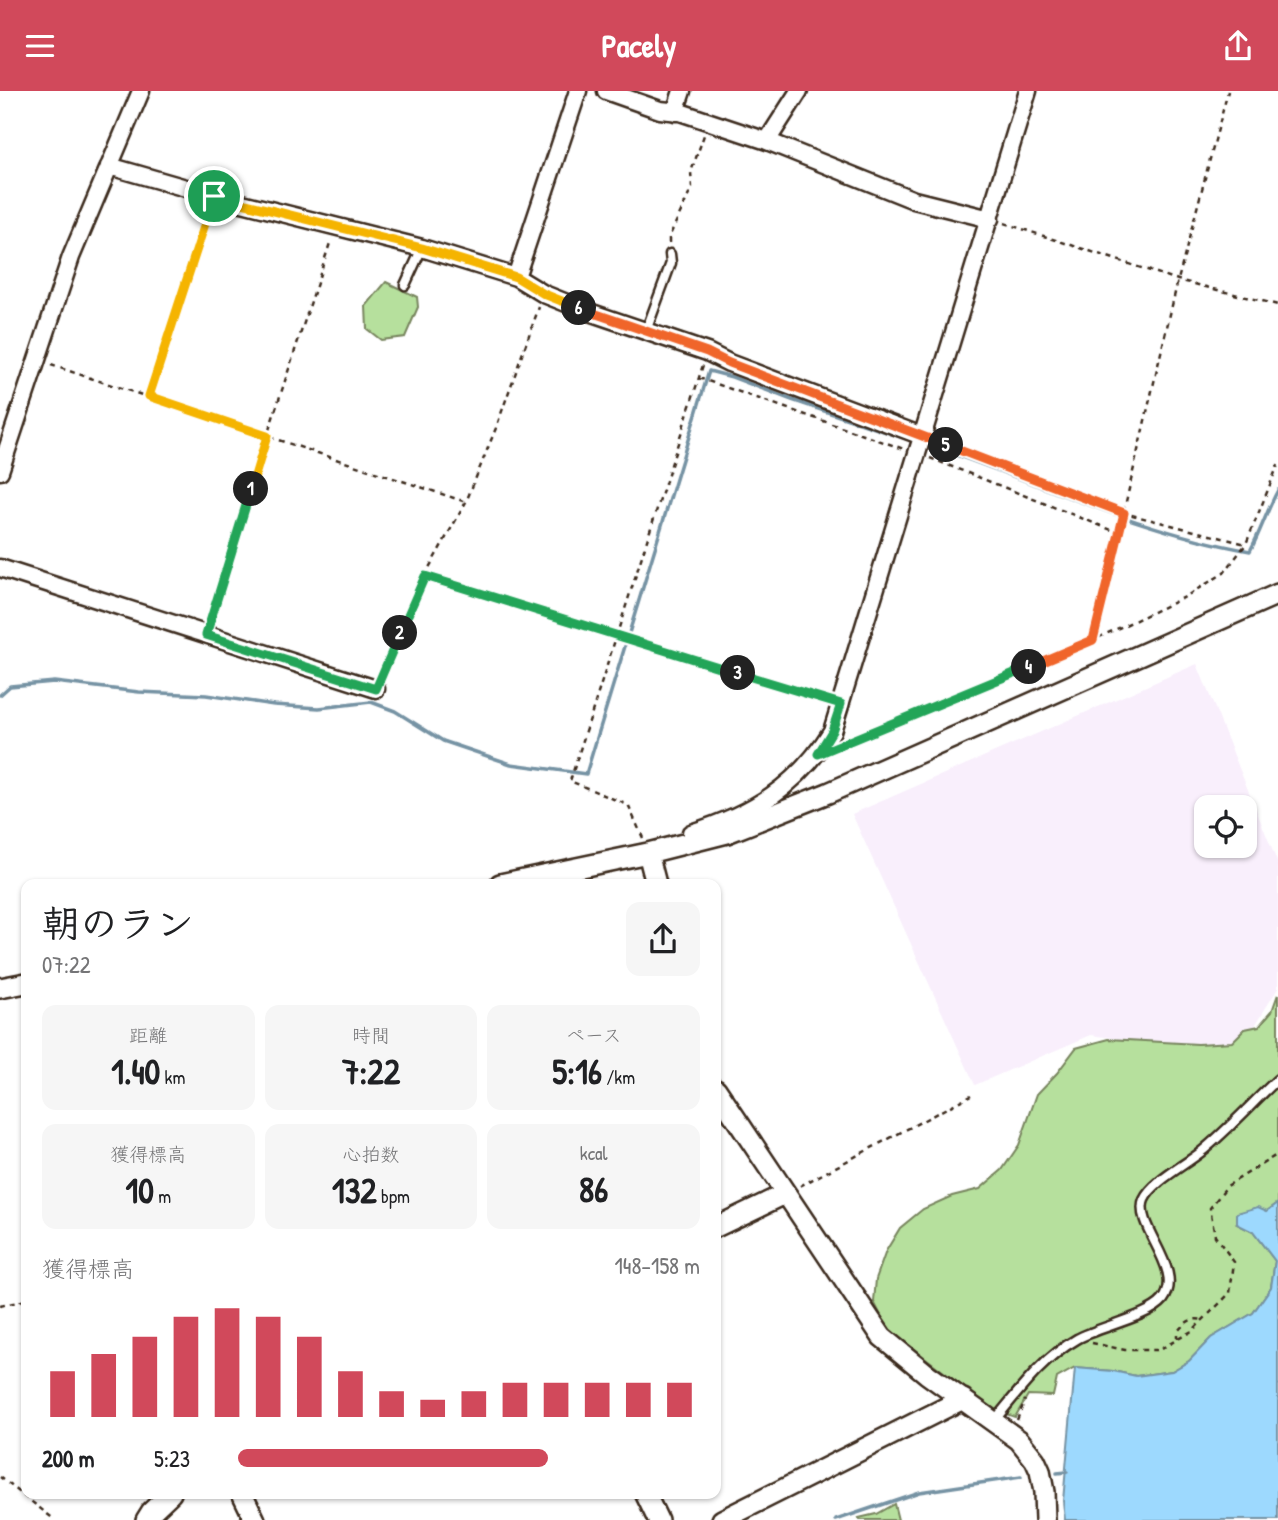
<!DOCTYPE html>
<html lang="ja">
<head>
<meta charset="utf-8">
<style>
  :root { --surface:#fff; --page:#f6f6f6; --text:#202124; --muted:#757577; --accent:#d1495b }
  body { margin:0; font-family:"Patrick Hand","Klee One",sans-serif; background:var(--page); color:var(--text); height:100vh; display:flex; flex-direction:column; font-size:26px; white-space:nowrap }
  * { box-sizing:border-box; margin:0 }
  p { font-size:23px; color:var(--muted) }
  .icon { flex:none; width:38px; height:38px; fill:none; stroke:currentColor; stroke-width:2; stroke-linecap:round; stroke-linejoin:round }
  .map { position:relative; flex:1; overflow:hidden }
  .panel { position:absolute; left:21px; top:788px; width:700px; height:620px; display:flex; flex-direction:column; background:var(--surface); border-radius:14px; box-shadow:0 2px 5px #0004 }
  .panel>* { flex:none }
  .tools { position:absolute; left:1194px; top:704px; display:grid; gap:14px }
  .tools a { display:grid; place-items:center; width:63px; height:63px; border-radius:14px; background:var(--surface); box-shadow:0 2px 5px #0004; font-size:35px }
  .pin { position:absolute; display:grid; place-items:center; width:60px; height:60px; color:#fff; margin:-30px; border:4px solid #fff; border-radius:50%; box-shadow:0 2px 7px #0007 }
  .km { position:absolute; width:35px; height:35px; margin:-18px; border-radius:50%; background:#222; color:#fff; font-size:19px; line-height:35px; text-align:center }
  .round { display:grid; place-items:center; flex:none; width:74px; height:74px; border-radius:14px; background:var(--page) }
  .overview { display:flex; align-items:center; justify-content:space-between; height:119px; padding:0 21px }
  h1 { font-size:38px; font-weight:700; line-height:52px }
  .metrics { display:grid; grid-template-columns:repeat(3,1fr); gap:10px; height:119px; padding:7px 21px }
  .metrics div { display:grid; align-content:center; border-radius:14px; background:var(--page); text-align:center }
  .metrics b { font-size:35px; font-weight:700 }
  .metrics small { font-size:19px; font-weight:400 }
  .metrics p { font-size:19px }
  .chart { height:196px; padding:14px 21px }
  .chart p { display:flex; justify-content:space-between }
  .chart svg { width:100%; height:126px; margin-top:7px; stroke:var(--accent); stroke-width:6 }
  ul { padding:0 21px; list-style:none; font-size:23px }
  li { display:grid; grid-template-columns:112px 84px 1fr; align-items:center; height:52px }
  li i { height:18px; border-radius:9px; background:var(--accent) }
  header { display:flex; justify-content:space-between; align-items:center; height:91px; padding:0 21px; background:var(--accent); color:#fff; font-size:32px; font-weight:700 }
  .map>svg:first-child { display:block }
  .built { fill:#f9effc; fill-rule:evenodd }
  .green { fill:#b6e09d; stroke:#78855e; stroke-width:2 }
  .water { fill:#9dd9fe; stroke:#7693a4; stroke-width:2 }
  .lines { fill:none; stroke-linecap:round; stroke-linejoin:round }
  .stream { stroke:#7693a4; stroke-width:3.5 }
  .service-casing { stroke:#3b2a1e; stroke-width:13 }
  .minor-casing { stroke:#3b2a1e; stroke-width:21 }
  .tertiary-casing { stroke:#3b2a1e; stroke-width:24 }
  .path { stroke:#3b2a1e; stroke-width:2.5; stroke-dasharray:5 5; stroke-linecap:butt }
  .service { stroke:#fff; stroke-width:8 }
  .minor { stroke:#fff; stroke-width:16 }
  .tertiary { stroke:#fff; stroke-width:19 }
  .split-1-casing { stroke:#fff; stroke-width:14 }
  .split-2-casing { stroke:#fff; stroke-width:14 }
  .split-3-casing { stroke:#fff; stroke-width:14 }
  .split-4-casing { stroke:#fff; stroke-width:14 }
  .split-5-casing { stroke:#fff; stroke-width:14 }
  .split-6-casing { stroke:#fff; stroke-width:14 }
  .split-7-casing { stroke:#fff; stroke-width:14 }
  .split-1 { stroke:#f5b400; stroke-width:9 }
  .split-2 { stroke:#22a559; stroke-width:9 }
  .split-3 { stroke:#22a559; stroke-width:9 }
  .split-4 { stroke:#22a559; stroke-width:9 }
  .split-5 { stroke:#f0652b; stroke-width:9 }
  .split-6 { stroke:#f0652b; stroke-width:9 }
  .split-7 { stroke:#f5b400; stroke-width:9 }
</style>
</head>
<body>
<header><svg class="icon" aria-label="menu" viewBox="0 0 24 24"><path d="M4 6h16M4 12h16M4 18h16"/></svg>Pacely<svg class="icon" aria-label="share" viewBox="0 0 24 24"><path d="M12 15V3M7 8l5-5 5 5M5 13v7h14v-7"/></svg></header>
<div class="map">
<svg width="1278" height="1429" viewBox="0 0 1278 1429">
  <rect width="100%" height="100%" fill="#fff"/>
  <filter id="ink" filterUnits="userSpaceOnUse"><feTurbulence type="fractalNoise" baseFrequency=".0143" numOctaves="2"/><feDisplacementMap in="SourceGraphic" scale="14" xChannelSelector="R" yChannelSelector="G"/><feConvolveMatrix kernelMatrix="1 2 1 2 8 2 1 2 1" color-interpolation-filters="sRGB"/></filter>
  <g filter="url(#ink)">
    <!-- built -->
    <path class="built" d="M1197,573L1278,773V897L1237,964L1091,944L975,994L852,723ZM1206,716H1244V754H1206Z"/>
    <!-- green -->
    <path class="green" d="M386,191L417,206L418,216L405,246L381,249L367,238L366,215Z
      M1278,903V1112L1267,1120L1237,1133L1253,1141L1275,1170L1271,1196L1253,1222L1211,1247L1189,1270L1172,1280L1136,1285L1113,1280L1075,1277L1057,1287L1053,1305L1028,1304L1015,1326L992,1318L888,1238L874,1211L876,1188L886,1160L900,1137L923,1118L952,1105L980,1098L1002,1079L1019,1054L1037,1003L1057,982L1076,957L1109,948L1198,953L1232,951L1245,938L1259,935L1272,920Z
      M894,1413L898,1429H860L859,1427L876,1423Z"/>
    <!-- water -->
    <path class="water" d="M1278,1112V1429H1065L1063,1410L1075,1277L1113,1280L1136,1285L1172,1280L1189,1270L1211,1247L1253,1222L1271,1196L1275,1170L1253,1141L1237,1133V1122L1258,1116L1267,1120Z"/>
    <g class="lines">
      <!-- stream -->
      <path class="stream" d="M925,353C1033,389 1136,440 1250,460C1261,440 1267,419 1278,399
        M0,604L10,595L54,591L139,601L206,604L274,614L319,617L371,611L395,620L443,650L511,673L586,683L709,280L732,286L792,309L907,348
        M1057,1382L1067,1381
        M836,1429L919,1401L1021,1386"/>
      <defs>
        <path id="service" d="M405,194L422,157
          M646,240L671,172L670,163
          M994,1330C1019,1300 1042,1268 1077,1248C1098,1236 1149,1226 1163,1209C1186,1179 1133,1135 1144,1109C1152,1091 1185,1074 1201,1061C1228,1039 1252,1012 1278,988"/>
        <path id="minor" d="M606,0L660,19L680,21L767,50L914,109L990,128
          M675,21L682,0
          M767,50L799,0
          M109,75L214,105L422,157L516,186L544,203L589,221L707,261L729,272L922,345
          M516,186L578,0
          M0,380L71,166L141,0
          M0,477L376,598
          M691,748V742C752,723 797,696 832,640L1028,0"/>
        <path id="tertiary" d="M648,762L656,793
          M500,793L648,762L727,742L828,702L1278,503
          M0,897L26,892
          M716,998L882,1246L927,1283L1019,1349L1035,1369L1040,1380L1044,1401L1045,1429
          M716,1136L785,1103
          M242,1402L255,1429
          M645,1402L658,1429
          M146,1429L151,1421L171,1402
          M722,1429L963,1308"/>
      </defs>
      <!-- service casing -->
      <use href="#service" class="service-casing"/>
      <!-- minor casing -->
      <use href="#minor" class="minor-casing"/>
      <!-- tertiary casing -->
      <use href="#tertiary" class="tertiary-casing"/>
      <!-- path -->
      <path class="path" d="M1004,132L1178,189L1278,214
        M669,152V146L692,97L691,81L704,44
        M51,274L466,411
        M699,287L904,358
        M149,304L210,118
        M935,350L1124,422L1246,453
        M930,367L1119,442
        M425,484L828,609
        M211,530L267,345L331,149
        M1094,547L1178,189L1228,0
        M381,586L425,484L466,411L496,337L539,216
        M840,654L1093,549L1183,507L1224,482L1246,453L1278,374
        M643,747L628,714L570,690L703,274
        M800,1095L971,1004
        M0,1215L26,1209
        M1177,1248V1241C1185,1232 1190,1226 1203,1229
        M1092,1252L1125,1259H1159L1192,1240L1230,1202L1234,1171L1215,1145L1210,1117L1227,1095L1278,1063
        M1017,1329L1025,1309
        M0,1386L55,1429"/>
      <!-- service -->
      <use href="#service" class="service"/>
      <!-- minor -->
      <use href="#minor" class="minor"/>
      <!-- tertiary -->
      <use href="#tertiary" class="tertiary"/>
    </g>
  </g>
  <g class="lines" filter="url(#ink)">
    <defs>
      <path id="split-1" d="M214,105L149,305L267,345L251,398"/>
      <path id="split-2" d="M251,398L206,544L376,598L400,542"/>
      <path id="split-3" d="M400,542L425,485L738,582"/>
      <path id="split-4" d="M738,582L841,613L832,640L818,663L1029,576"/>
      <path id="split-5" d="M946,354L1124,422L1093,549L1029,576"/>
      <path id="split-6" d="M579,217L707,261L729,272L946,354"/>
      <path id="split-7" d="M214,105L422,157L516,186L544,203L579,217"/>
    </defs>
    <!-- split-1 casing -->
    <use href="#split-1" class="split-1-casing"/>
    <!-- split-2 casing -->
    <use href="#split-2" class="split-2-casing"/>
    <!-- split-3 casing -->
    <use href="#split-3" class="split-3-casing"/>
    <!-- split-4 casing -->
    <use href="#split-4" class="split-4-casing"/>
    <!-- split-5 casing -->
    <use href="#split-5" class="split-5-casing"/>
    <!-- split-6 casing -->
    <use href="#split-6" class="split-6-casing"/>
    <!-- split-7 casing -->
    <use href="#split-7" class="split-7-casing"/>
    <!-- split-1 -->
    <use href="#split-1" class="split-1"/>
    <!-- split-2 -->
    <use href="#split-2" class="split-2"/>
    <!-- split-3 -->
    <use href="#split-3" class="split-3"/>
    <!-- split-4 -->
    <use href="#split-4" class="split-4"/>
    <!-- split-5 -->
    <use href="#split-5" class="split-5"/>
    <!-- split-6 -->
    <use href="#split-6" class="split-6"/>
    <!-- split-7 -->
    <use href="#split-7" class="split-7"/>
  </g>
</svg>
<div class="tools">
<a><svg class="icon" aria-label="locate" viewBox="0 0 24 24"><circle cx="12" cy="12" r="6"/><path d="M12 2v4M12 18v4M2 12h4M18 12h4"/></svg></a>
</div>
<div class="pin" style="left:214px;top:105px;background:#1e9e55"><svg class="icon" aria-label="arrive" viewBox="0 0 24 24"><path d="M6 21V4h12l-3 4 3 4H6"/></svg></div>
<b class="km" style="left:251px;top:398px">1</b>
<b class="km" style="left:400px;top:542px">2</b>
<b class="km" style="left:738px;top:582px">3</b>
<b class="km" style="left:1029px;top:576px">4</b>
<b class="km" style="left:946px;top:354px">5</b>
<b class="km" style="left:579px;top:217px">6</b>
<section class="panel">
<div class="overview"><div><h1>朝のラン</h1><p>07:22</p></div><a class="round"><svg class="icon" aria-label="share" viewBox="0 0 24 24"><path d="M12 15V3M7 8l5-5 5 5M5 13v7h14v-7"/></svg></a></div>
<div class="metrics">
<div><p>距離</p><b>1.40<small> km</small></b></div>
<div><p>時間</p><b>7:22</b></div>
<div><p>ペース</p><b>5:16<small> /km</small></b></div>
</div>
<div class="metrics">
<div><p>獲得標高</p><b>10<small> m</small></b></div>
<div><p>心拍数</p><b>132<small> bpm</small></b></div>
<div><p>kcal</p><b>86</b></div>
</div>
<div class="chart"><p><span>獲得標高</span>148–158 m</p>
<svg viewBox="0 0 160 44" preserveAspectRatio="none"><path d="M5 44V28M15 44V22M25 44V16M35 44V9M45 44V6M55 44V9M65 44V16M75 44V28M85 44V35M95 44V38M105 44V35M115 44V32M125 44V32M135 44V32M145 44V32M155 44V32"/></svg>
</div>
<ul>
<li><b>200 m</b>5:23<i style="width:67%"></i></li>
</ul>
</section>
</div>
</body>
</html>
